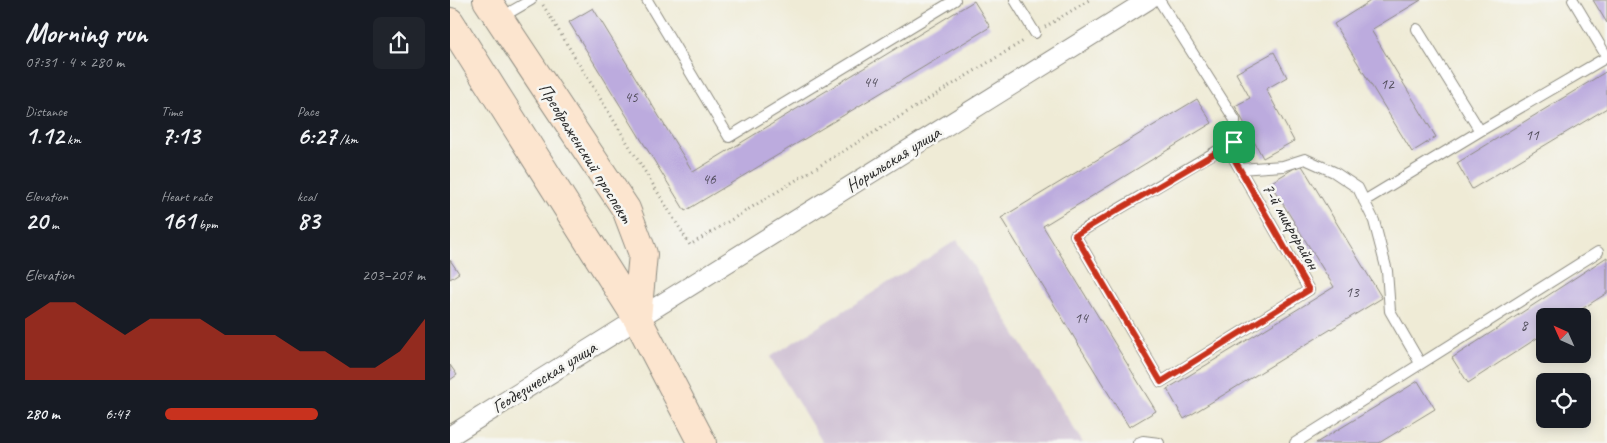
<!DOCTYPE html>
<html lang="en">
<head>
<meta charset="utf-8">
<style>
  :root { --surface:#171b24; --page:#20242c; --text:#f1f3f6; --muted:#9ea1a6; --accent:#c8321e }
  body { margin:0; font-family:Caveat,sans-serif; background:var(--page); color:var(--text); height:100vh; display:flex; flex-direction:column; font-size:19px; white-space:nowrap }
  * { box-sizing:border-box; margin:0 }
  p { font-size:16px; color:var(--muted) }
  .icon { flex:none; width:28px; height:28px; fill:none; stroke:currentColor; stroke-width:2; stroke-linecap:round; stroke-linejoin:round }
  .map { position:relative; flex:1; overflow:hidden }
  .drawer { display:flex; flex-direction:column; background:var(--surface); width:450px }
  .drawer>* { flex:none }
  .needle { width:32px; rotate:315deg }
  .fabs { position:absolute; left:1086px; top:308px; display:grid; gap:10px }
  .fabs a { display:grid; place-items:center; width:55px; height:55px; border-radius:8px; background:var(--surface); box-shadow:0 2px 12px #0003; font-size:25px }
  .pin { position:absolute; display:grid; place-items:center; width:42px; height:42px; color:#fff; margin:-21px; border-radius:10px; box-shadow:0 2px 8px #0006 }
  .round { display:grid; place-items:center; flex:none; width:52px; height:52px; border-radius:8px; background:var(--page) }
  .head { display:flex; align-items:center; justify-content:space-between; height:85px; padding:0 25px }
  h1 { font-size:28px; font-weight:800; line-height:38px }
  .metrics { display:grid; grid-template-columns:repeat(3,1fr); gap:8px; height:85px; padding:5px 25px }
  .metrics div { display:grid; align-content:center }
  .metrics b { font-size:25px; font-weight:800 }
  .metrics small { font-size:14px; font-weight:400 }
  .metrics p { font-size:14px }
  .chart { height:140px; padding:10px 25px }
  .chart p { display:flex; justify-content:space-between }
  .chart svg { width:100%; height:90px; margin-top:5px; fill:var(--accent); opacity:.7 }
  ul { padding:0 25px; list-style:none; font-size:16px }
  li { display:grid; grid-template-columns:80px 60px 1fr; align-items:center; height:38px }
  li i { height:12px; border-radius:6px; background:var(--accent) }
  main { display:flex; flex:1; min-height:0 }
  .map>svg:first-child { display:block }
  .industrial { fill:#cdbed2 }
  .building { fill:#bcabde }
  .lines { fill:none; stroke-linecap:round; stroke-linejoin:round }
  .lane-casing { stroke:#8d8b80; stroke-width:12 }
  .street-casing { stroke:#8d8b80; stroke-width:21 }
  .secondary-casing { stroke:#8d8b80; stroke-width:30 }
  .path { stroke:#8d8b80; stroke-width:3; stroke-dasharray:1 4; stroke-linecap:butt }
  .lane { stroke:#fff; stroke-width:10 }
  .street { stroke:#fff; stroke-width:19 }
  .secondary { stroke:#fce5cf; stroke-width:28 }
  .route-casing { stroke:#fff; stroke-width:10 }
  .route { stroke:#c8321e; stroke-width:6 }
  .labels { text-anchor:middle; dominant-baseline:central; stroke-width:5; stroke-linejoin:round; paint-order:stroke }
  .number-label { font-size:15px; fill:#4f4b58 }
  .street-label { font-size:18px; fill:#2b2b2b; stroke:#f6f6f2 }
</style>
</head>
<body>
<main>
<section class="drawer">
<div class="head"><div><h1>Morning run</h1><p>07:31 · 4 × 280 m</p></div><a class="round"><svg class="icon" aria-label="share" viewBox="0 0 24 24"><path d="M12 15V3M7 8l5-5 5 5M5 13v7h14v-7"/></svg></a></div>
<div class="metrics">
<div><p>Distance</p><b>1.12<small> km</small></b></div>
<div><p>Time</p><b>7:13</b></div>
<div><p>Pace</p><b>6:27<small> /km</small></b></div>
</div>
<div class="metrics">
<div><p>Elevation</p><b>20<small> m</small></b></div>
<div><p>Heart rate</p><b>161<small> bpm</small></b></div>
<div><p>kcal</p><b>83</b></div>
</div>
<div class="chart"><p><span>Elevation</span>203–207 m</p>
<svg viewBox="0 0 160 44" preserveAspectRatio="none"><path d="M0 44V14L10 6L20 6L30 14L40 22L50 14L60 14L70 14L80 22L90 22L100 22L110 30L120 30L130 38L140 38L150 30L160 14V44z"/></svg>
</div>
<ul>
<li><b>280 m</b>6:47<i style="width:59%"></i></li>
</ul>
</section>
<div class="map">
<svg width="1157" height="443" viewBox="0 0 1157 443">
  <rect width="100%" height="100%" fill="#f6f6f2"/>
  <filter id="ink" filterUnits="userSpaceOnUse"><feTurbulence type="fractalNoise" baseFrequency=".02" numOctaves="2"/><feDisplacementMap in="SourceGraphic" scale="10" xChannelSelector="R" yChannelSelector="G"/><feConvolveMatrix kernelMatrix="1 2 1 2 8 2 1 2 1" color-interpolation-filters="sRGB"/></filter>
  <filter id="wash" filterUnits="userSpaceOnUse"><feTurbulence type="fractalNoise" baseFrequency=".0096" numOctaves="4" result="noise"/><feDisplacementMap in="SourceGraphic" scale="20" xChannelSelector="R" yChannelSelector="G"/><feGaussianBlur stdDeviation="1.12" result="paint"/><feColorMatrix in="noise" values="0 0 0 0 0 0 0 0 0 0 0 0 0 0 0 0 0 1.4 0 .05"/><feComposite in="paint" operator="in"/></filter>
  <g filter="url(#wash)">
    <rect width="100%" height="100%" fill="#efebd6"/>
    <!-- industrial -->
    <path class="industrial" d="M507,240L633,443H373L320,357Z"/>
    <g id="blocks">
      <!-- building -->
      <path class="building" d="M922,0H971L921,30L986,137L962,152L884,24Z
        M1143,0H1157V23Z
        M524,1L540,27L235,211L119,22L143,8L243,172Z
        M824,52L837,77L816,89L844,141L813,158L785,106L800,98L786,73Z
        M1157,71V108L1022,189L1007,163Z
        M747,99L762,123L593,226L706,411L679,427L551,218Z
        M851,164L932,298L734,419L717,389L884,287L820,183Z
        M1157,257V293L1121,316H1095V333L1018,383L1002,358Z
        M0,260L9,273L0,279Z
        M0,365L7,375L0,380Z
        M968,381L985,409L929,443H866Z"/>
    </g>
  </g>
  <g filter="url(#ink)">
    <use href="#blocks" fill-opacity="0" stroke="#8d8b80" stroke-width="1"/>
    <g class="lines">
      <defs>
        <path id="lane" d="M197,0L279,137L505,0
          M565,0L585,33
          M709,0L785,120L783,157L859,290L711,382L625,235L784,141
          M50,18L81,0
          M967,29L1030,131L1157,57L1123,0
          M790,169L833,166L855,159L884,172L908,188L924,221L937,271L940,311L970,363
          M914,201L1030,131
          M688,443L693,441L709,443
          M845,443L1148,252"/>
        <path id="street" d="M0,436L698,0"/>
        <path id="secondary" d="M37,0L176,209L193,254L187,318
          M0,22L187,318L252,443"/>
      </defs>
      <!-- lane casing -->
      <use href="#lane" class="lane-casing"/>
      <!-- street casing -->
      <use href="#street" class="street-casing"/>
      <!-- secondary casing -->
      <use href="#secondary" class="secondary-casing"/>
      <!-- path -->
      <path class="path" d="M93,5L240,245L575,40
        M595,27L639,0"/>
      <!-- lane -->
      <use href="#lane" class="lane"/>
      <!-- street -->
      <use href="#street" class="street"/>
      <!-- secondary -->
      <use href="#secondary" class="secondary"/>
    </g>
  </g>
  <g class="lines" filter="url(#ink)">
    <defs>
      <path id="route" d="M784,142L783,157L859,290L711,382L625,235Z"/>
    </defs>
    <!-- route casing -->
    <use href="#route" class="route-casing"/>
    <!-- route -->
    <use href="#route" class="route"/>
  </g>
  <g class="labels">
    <!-- number labels -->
    <g class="number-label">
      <text x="420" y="82">44</text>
      <text x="937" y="84">12</text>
      <text x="181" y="97">45</text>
      <text x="1082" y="135">11</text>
      <text x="259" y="179">46</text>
      <text x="902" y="292">13</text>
      <text x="631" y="318">14</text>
      <text x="1074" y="325">8</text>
    </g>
    <!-- street labels -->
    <g class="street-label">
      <text transform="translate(136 153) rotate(58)">Преображенский проспект</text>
      <text transform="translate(443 159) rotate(-32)">Норильская улица</text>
      <text transform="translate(841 226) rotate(60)">7-й микрорайон</text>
      <text transform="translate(94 377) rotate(-32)">Геодезическая улица</text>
    </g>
  </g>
</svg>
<div class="fabs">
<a><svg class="needle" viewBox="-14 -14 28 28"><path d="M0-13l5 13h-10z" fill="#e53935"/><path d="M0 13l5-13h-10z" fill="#9ea1a6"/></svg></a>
<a><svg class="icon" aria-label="locate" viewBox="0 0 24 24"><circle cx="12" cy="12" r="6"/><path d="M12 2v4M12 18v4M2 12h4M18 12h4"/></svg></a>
</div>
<div class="pin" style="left:784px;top:142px;background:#1e9e55"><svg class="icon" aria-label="arrive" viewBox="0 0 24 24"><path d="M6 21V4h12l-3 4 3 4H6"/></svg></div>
</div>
</main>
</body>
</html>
